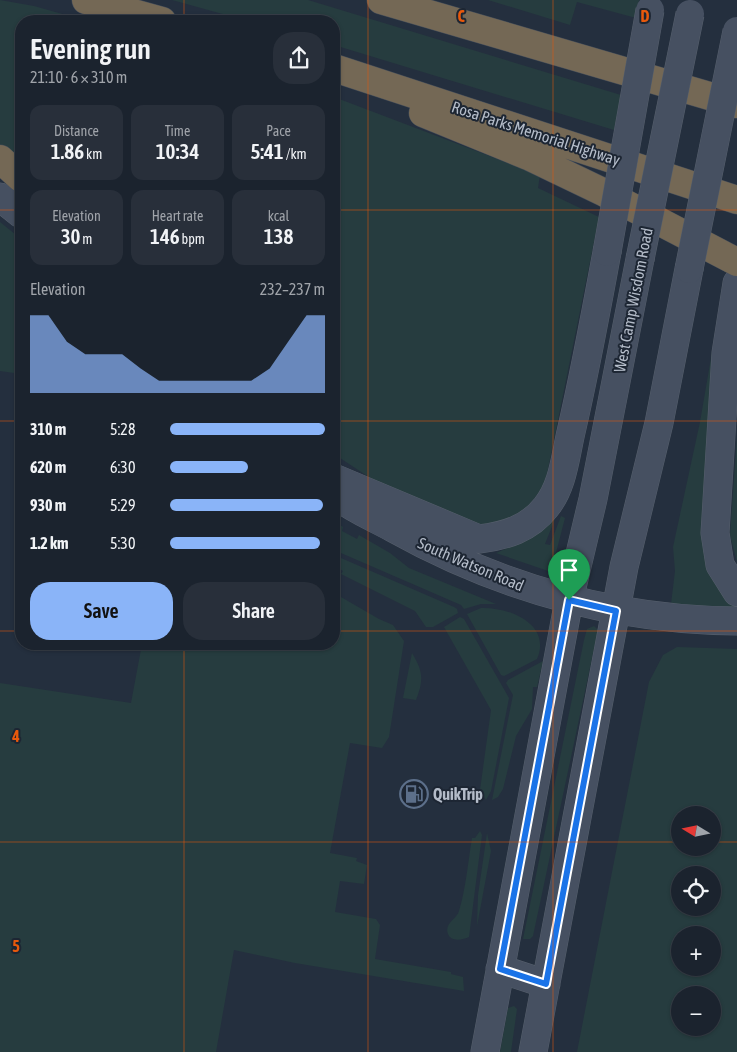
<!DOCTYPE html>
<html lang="en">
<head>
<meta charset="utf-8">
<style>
  :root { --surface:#1b232e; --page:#282f3a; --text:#f1f3f6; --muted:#a0a4aa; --line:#39404a; --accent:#8ab4f8 }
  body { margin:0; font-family:"Asap Condensed",sans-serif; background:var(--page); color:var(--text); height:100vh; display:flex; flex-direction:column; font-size:19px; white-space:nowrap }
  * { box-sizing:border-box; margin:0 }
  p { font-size:16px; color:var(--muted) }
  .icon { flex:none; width:28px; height:28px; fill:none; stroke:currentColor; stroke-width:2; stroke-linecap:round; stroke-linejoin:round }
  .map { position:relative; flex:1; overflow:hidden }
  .details { position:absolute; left:15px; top:15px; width:325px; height:635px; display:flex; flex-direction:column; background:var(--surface); border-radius:20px; box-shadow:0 1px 4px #0004,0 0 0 1px var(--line) }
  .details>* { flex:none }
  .needle { width:32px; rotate:280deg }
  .buttons { position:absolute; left:671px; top:806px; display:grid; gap:10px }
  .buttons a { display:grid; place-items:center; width:50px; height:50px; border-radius:50%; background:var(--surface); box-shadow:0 1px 4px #0004,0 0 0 1px var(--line); font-size:25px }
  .pin { position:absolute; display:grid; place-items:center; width:42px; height:42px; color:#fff; margin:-51px -21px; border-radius:50% 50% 50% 0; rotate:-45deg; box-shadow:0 0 5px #0007 }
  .pin .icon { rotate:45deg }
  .round { display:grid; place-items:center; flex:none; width:52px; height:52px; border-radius:20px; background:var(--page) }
  .headline { display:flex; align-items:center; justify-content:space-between; height:85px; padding:0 15px }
  h1 { font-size:28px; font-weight:600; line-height:38px }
  .figures { display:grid; grid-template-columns:repeat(3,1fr); gap:8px; height:85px; padding:5px 15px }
  .figures div { display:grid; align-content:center; border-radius:12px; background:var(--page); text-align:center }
  .figures b { font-size:21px; font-weight:600 }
  .figures small { font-size:14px; font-weight:400 }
  .figures p { font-size:14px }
  .chart { height:140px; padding:10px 15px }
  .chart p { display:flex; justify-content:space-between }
  .chart svg { width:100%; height:90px; margin-top:5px; fill:var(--accent); opacity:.7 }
  .button { display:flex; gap:10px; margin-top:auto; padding:10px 15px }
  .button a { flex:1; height:58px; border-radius:20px; background:var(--accent); color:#111; font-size:20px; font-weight:600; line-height:58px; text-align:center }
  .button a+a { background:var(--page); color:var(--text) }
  ul { padding:0 15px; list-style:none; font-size:16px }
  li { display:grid; grid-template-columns:80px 60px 1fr; align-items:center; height:38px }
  li i { height:12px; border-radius:6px; background:var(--accent) }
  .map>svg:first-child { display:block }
  .green { fill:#263c3f; fill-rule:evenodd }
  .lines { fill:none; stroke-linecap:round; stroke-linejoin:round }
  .secondary-casing { stroke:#565f6c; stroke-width:29 }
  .highway-casing { stroke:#434c59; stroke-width:29 }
  .secondary { stroke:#465061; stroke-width:28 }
  .highway { stroke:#746855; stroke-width:28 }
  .secondary-bridge-casing { stroke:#565f6c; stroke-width:29; stroke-linecap:butt }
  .secondary-bridge { stroke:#465061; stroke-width:28 }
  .route-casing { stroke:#fff; stroke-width:10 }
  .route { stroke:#1a73e8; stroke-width:6 }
  .grid { fill:none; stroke:#e8590c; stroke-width:1; stroke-opacity:0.55 }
  .labels { text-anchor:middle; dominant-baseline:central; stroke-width:4; stroke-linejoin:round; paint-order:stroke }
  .street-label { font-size:16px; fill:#b4bcc9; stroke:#1d2633 }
  .poi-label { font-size:16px; font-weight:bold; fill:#b4bcc9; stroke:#1d2633; text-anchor:start }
  .grid-label { font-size:16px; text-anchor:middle; font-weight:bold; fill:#e8590c; stroke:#1d2633; stroke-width:4; stroke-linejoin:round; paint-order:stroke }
</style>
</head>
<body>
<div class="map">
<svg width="737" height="1052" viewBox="0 0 737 1052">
  <rect width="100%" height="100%" fill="#242f3e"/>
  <!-- green -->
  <path class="green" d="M0,0L34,6L87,21H21V170L0,151Z
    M172,0H308L621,95L614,130L334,45V21H248Z
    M488,0H639L636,18L577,2L570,25Z
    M334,97L540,175L538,188L599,217L545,484L528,507L512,519L482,526L402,499L334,454Z
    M0,222L21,239V374L0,371Z
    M712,352L716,353L707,450L736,608L671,604L675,571L673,547L700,422Z
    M737,437V562L730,535Z
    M558,511L545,544L550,545L561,516L565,518L551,572L496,553L522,542Z
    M334,521L343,527L342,531L357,539L359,535L390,553L409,568L496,604H481L464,609L461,605L334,550Z
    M334,555L454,607L457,609L458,613L433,627H426L415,611L341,574L343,571L334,566Z
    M334,593L379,619L393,625L404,641L389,737L382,748L350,743L330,853L357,858L356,861L367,865L364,884L340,881L335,912L376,919L380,925L375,959L451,972V974L463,977L464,991L295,963L234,950L216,1052H0V683L131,703L142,644H334Z
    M481,608C509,607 552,624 537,659L504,676L501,675L467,614Z
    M460,617L464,619L509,698L491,791L486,800L480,790L491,710L444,627Z
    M594,626L598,630L533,936L530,939H523L584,640L587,629Z
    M677,647L737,649V1052H577L649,682L663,655ZM680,815H712V848H680ZM680,875H712V908H680ZM680,935H712V968H680ZM680,995H712V1028H680Z
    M412,653C423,671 424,680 416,700L403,698Z
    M543,661L537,687H533L532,709L516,736L503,789L498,797L492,800L513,695L506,683L508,680Z
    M480,831L482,835L469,937C463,940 451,942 448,934C444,923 457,919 459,911C466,888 468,862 472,838H475Z
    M487,833L491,851L477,926L478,895Z
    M514,1006L517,1009L511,1052H500L508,1008Z"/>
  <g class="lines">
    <defs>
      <path id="secondary" d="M0,197L21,214
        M737,283L726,353L715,533L720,565L737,592
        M334,478L479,539C505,536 529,529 546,507C563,486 565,458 571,432C585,372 596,312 607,252
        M334,494C351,508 373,517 393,528C499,587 615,620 737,621
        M500,969L546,984
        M485,1052L569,600L593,499L640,259
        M533,1052L624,567L659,423L689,269"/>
      <path id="highway" d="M86,0L162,21
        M381,0L737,104
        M334,68L737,200
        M423,113L528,156L605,193L737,262
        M0,159L21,178"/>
    </defs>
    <!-- secondary casing -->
    <use href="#secondary" class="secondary-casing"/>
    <!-- highway casing -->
    <use href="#highway" class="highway-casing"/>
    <!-- secondary -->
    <use href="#secondary" class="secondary"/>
    <!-- highway -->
    <use href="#highway" class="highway"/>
    <defs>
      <path id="secondary-bridge" d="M607,252L650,10
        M640,259L690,14
        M689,269L737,31"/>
    </defs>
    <!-- secondary-bridge casing -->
    <use href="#secondary-bridge" class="secondary-bridge-casing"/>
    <!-- secondary-bridge -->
    <use href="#secondary-bridge" class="secondary-bridge"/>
  </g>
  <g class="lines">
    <defs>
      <path id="route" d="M569,600L616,611L546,984L500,969Z"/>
    </defs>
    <!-- route casing -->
    <use href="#route" class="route-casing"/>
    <!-- route -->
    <use href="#route" class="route"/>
  </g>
  <!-- grid -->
  <path class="grid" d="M184,0V21M368,0V1052M553,0V1052M0,210H21M334,210H737M0,421H21M334,421H737M0,631H21M334,631H737M184,644V1052M0,842H680M712,842H737"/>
  <!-- icons -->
  <defs>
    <symbol id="fuel-ring" viewBox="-11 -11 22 22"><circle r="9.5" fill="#1d2633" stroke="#5c6f8a" stroke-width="1.5"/><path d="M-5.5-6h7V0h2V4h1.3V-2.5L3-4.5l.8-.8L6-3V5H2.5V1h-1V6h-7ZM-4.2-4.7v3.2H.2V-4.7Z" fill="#5c6f8a"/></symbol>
  </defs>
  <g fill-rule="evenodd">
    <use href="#fuel-ring" x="398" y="778" width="32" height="32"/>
  </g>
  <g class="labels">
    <!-- street labels -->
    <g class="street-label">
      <text transform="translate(536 133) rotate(18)">Rosa Parks Memorial Highway</text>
      <text transform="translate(633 300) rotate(-79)">West Camp Wisdom Road</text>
      <text transform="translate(471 564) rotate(23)">South Watson Road</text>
    </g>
    <!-- poi labels -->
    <g class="poi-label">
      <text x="433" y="794">QuikTrip</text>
    </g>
  </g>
  <g class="grid-label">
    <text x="461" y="22">C</text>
    <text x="645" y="22">D</text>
    <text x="16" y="742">4</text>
    <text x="16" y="952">5</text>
  </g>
</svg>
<div class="buttons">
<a><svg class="needle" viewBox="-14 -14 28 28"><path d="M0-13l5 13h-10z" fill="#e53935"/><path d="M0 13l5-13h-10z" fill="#a0a4aa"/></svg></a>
<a><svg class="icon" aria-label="locate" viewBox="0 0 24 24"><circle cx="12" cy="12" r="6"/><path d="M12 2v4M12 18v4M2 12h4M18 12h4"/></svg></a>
<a>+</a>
<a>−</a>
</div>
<div class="pin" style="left:569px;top:600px;background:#1e9e55"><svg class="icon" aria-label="arrive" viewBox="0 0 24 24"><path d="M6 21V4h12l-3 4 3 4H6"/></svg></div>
<section class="details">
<div class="headline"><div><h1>Evening run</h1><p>21:10 · 6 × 310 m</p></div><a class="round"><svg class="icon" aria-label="share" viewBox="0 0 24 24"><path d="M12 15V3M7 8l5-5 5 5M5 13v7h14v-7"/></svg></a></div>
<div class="figures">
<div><p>Distance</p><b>1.86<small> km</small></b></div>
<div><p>Time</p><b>10:34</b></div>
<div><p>Pace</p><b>5:41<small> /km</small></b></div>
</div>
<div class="figures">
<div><p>Elevation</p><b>30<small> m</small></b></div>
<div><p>Heart rate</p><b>146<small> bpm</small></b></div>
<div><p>kcal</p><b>138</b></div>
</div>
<div class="chart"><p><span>Elevation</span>232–237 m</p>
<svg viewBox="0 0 160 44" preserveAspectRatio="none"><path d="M0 44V6L10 6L20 19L30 25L40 25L50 25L60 32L70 38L80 38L90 38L100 38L110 38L120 38L130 32L140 19L150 6L160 6V44z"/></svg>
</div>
<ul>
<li><b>310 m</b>5:28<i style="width:100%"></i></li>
<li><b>620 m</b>6:30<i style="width:50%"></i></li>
<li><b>930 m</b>5:29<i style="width:99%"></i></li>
<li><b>1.2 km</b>5:30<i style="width:97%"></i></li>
</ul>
<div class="button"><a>Save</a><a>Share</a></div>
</section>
</div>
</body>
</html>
